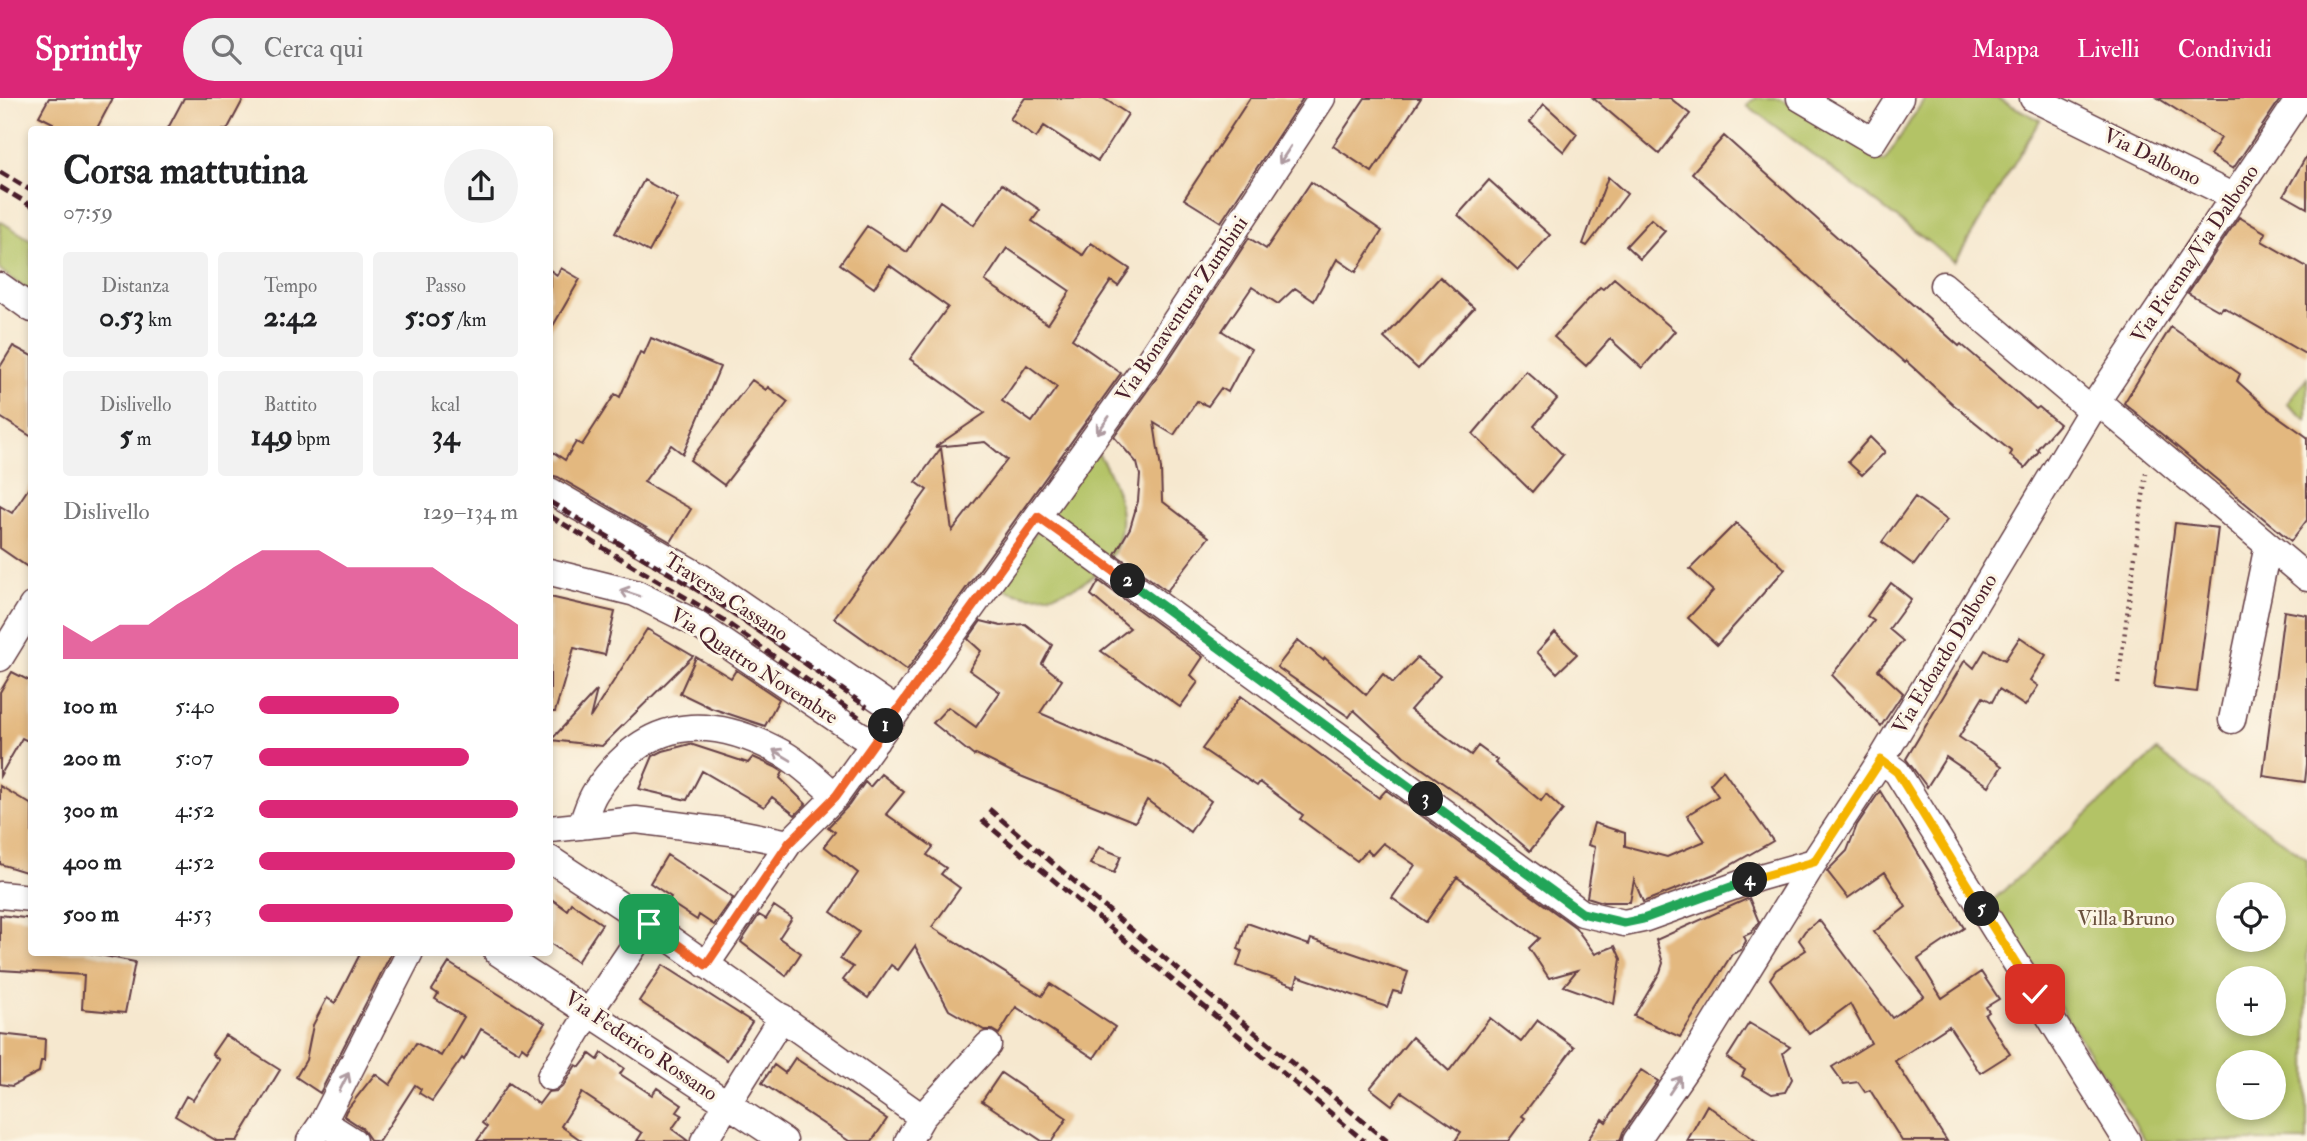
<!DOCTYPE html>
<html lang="it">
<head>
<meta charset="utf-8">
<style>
  :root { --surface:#fff; --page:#f2f2f2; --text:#202124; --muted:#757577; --accent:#db2777 }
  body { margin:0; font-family:"IM FELL Double Pica",serif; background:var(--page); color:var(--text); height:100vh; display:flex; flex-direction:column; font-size:26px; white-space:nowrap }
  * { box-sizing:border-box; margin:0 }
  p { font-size:23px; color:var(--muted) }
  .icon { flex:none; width:38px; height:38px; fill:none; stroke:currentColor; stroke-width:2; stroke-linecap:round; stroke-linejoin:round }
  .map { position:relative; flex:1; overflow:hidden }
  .drawer { position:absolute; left:28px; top:28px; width:525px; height:830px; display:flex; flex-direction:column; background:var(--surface); border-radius:7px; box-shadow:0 4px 10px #0003 }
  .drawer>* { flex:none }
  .buttons { position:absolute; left:2216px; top:784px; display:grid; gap:14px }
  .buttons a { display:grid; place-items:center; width:70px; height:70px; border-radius:50%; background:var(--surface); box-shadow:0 4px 10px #0003; font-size:35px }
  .pin { position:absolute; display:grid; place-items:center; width:60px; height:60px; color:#fff; margin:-30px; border-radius:14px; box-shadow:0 4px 10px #0006 }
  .km { position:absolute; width:35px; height:35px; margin:-18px; border-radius:50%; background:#222; color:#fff; font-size:19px; line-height:35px; text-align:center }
  .round { display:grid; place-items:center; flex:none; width:74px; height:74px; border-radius:37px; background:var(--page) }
  .headline { display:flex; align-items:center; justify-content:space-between; height:119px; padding:0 35px }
  h1 { font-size:38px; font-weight:700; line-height:52px }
  .figures { display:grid; grid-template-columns:repeat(3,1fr); gap:10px; height:119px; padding:7px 35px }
  .figures div { display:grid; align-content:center; border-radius:7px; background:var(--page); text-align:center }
  .figures b { font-size:30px; font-weight:700 }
  .figures small { font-size:19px; font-weight:400 }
  .figures p { font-size:19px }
  .chart { height:196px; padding:14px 35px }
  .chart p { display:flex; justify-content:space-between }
  .chart svg { width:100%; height:126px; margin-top:7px; fill:var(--accent); opacity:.7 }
  ul { padding:0 35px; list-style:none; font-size:23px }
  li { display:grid; grid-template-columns:112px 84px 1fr; align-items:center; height:52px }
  li i { height:18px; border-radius:9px; background:var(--accent) }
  header { display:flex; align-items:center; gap:42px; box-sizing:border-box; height:98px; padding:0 35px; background:var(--accent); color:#fff }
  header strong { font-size:33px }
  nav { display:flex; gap:38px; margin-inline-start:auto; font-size:24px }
  .search { width:490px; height:63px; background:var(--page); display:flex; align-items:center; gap:18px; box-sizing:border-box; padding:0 24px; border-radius:38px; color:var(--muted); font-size:26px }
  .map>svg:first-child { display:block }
  .green { fill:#b3c366; stroke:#7e7148; stroke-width:2; fill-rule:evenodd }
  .building { fill:#e3b87f; fill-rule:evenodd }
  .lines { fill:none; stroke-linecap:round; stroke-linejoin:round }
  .street-casing { stroke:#643d44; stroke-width:29 }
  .path { stroke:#643d44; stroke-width:4.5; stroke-dasharray:2 5; stroke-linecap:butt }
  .street { stroke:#fff; stroke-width:26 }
  .rail { stroke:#4a1f2b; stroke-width:5; stroke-dasharray:10 5; stroke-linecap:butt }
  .oneway { stroke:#ae9aa0 }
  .split-1-casing { stroke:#fff; stroke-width:14 }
  .split-2-casing { stroke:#fff; stroke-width:14 }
  .split-3-casing { stroke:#fff; stroke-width:14 }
  .split-4-casing { stroke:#fff; stroke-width:14 }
  .split-5-casing { stroke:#fff; stroke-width:14 }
  .split-6-casing { stroke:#fff; stroke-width:14 }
  .split-1 { stroke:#f0652b; stroke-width:9 }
  .split-2 { stroke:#f0652b; stroke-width:9 }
  .split-3 { stroke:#22a559; stroke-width:9 }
  .split-4 { stroke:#22a559; stroke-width:9 }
  .split-5 { stroke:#f5b400; stroke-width:9 }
  .split-6 { stroke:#f5b400; stroke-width:9 }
  .labels { text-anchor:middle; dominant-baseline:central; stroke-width:6; stroke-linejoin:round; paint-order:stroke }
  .street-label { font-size:21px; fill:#4a1f2b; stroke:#fcf5e5 }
  .park-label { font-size:21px; fill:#6a503d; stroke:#fcf5e5 }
</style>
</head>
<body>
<header>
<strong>Sprintly</strong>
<div class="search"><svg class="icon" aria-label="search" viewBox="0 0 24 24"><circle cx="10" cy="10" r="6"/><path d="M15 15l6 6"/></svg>Cerca qui</div>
<nav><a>Mappa</a><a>Livelli</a><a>Condividi</a></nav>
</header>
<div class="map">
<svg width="2307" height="1043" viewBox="0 0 2307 1043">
  <rect width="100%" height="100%" fill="#fcf5e5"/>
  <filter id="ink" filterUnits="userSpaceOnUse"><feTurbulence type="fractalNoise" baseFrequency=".0143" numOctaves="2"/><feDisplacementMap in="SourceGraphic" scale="14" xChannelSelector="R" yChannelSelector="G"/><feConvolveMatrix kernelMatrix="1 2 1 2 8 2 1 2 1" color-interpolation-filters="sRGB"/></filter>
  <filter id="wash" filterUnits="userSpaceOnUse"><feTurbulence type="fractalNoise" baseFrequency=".00686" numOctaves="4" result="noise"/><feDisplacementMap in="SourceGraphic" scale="28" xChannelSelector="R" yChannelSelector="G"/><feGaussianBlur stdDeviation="1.57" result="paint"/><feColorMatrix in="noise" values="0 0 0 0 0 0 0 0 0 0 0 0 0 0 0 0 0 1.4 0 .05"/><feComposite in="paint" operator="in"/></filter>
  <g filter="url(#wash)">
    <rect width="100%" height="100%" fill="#f6e8cf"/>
    <!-- green -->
    <path class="green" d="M1755,0H1780L1884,64L1925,0H1997L2040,22L1955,164L1747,7Z
      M0,123L31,142V195L0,172Z
      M2307,280V322L2287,306Z
      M1096,352C1109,372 1119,392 1121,417C1125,467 1078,498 1033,498C1021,498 1008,492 996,489Z
      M2157,653L2307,761V1043H2146L1992,803ZM2228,796H2273V842H2228ZM2228,880H2273V926H2228ZM2228,964H2273V1010H2228Z"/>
    <g id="blocks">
      <!-- building -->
      <path class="building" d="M49,0H113L96,32H50L53,25L39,18Z
        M184,0H244L227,32H167Z
        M1025,0H1103L1128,16L1098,63L1044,28L1036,40L1010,21Z
        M1250,0H1303L1221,124L1184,101Z
        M1365,0H1421L1372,74L1333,48Z
        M1593,0H1670L1690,16L1659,56Z
        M2158,0H2281L2233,71L2210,57L2221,40Z
        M1544,6L1577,36L1564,54L1530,24Z
        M1724,38L1959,248L1961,246L2036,311L2039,309L2059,326L2037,351L2039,353L2025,370L2010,357L2012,354L1954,307L1906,263L1905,265L1692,75Z
        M2307,57V110L2284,97Z
        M1608,79L1627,96L1587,148L1583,146Z
        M644,82L678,101L649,154L615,135Z
        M1489,82L1550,137L1518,172L1458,117Z
        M1311,84L1382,133L1356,174L1337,161L1314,203L1295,190L1278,206L1252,189L1222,233L1251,251L1228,294L1221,290L1208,308L1197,303L1174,337L1154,325L1161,371L1162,403L1209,439L1167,493L1115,456L1130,430L1138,403L1140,377L1137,365L1114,339L1158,278L1249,140L1266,151Z
        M1002,86L1040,112L1032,123L1083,157L1091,145L1130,171L1118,188L1111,183L1072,241L1121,275L907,572L834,520L927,392L916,384L941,350L952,433L1007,362L985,344L935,349L985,315L910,261L948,209L889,167L874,190L840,166L867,128L907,154L940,103L974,127ZM1007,150L1070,193L1048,226L985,183ZM1027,267L1057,289L1032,324L1002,303Z
        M2239,119L2266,135L2262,143L2307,169V257L2223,209L2220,213L2188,195Z
        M1651,121L1665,133L1640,161L1626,148Z
        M561,170L580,181L550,233V172L557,177Z
        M1440,179L1474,210L1418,271L1384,240Z
        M1614,180L1675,233L1642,270L1610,241L1586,268L1554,239L1600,189L1603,191Z
        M2171,229L2240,276L2237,283L2269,312L2307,339V422L2291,443L2124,305Z
        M651,240L720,269L683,356L671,347L644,384L691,411L671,444L558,379L550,377V352L565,362L576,344L582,347L615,296L620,299L640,254L644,256Z
        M13,248L32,258V339L0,319V269Z
        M1526,273L1557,301L1534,328L1563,357L1532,394L1473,336Z
        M752,282L766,292L768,289L788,304L724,387L690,362Z
        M1870,339L1885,354L1862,377L1848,364Z
        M32,385V472L0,450V408L12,415Z
        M1915,399L1947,422L1914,467L1882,444Z
        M1736,425L1785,471L1717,547L1688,520L1713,493L1690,471Z
        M2175,425L2218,430L2197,594L2154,589Z
        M1099,483L1203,559L1191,577L1198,584L1180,609L1101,553L1130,530L1091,497Z
        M1891,485L1911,501L1889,531L1903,543L1878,572L1903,595L1881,628L1832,577L1874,523L1867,518Z
        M550,499L615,514L605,557L574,550L555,614H550Z
        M2284,513L2307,517V666L2305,684L2263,678Z
        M981,523L1001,528L1025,526L1052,547L1042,566L1062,582L1040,615L1162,667L1211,703L1190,734L1147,702L1135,724L1018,677L976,656L974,658L933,625L948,609L976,629L1000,594L969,572L981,553L968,541Z
        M647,531L693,558L602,648L551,642L597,592L590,620Z
        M1555,534L1577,556L1557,575L1537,554Z
        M2020,539L2046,557L2030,582L2038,588L2025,608L1999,591L1992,604L1983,599L1959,639L2002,668L1989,688L1946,659L1927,689L1906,661L1965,562L1974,570L1985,552L2005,562Z
        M1298,542L1323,562L1325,560L1366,597L1383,576L1393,585L1417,560L1440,578L1410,612L1471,657L1478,648L1497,662L1495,665L1541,703L1546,696L1563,712L1530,753L1483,713L1404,658L1354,612L1349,619L1277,569Z
        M696,559L731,580L736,572L779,601L765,628L711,610L680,595Z
        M12,574L32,584V645L22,640L0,678V594Z
        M1241,598L1379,700L1386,692L1575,829L1595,856L1615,848L1621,861L1614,906L1564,888L1577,872L1549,880L1529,850L1539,840L1457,779L1426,824L1392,800L1415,767L1383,745L1372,757L1367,752L1357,763L1300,721L1303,717L1260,684L1257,688L1202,651Z
        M690,646L748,665L753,659L775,669L783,674L780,680L806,706L795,717L772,699L764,709L702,673L687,702L639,691L653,658L663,653Z
        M1723,672L1773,743L1717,775L1643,804L1634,782L1630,804H1603L1587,799L1595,749L1588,747L1594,725L1625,735V748L1667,759L1705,743L1687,717L1718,698L1710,686Z
        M881,676L904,694L886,716L933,749L927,757L946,770L941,776L960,790L932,829L1042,898L1050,886L1115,929L1094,960L1016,909L999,936L992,932H984L949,912L915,848L898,872L891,867L868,900L843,882L853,869L840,861L859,834L831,814L858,775L824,748L835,734L828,729L849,707L865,684L870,689Z
        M0,688L32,707V776L0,766Z
        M1880,693L1964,830L1918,861L1942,900L1981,874L1999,901L1986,909L1989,914L1985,917L2010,956L1980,975L1949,928L1895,963L1947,1043H1902L1870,992L1865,994L1858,984L1844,986L1832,969L1871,945L1850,906L1809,936L1770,881L1776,872L1806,852L1799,842L1805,833L1819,822L1892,920L1924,898L1874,834L1906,809L1885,774L1848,800L1827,773L1847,753L1857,727Z
        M1099,749L1121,758L1114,775L1090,766Z
        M667,757L733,800L714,827L699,817L697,822L668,803L671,799L650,785Z
        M550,800L567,812L571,805L602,826L577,864L550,845Z
        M1749,800L1759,824L1751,835L1744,838L1746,843L1741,852L1732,856L1680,939L1634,918L1660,874L1663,865L1656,842Z
        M774,808L792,820L779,840L801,855L786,878L741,844L759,817L766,821Z
        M0,817L32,821V854H85L135,864L125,915L82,911L84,877L0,872Z
        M1247,825L1309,847L1311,841L1408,874L1401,895L1393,893L1387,909L1298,878L1295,888L1237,868L1242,853L1238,851Z
        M361,854H392L320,995L296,979L306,962L313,927L327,900L335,905Z
        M449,865L545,925L527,953L522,949L519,954L481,931L464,962L462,960L432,1003L419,995L421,991L415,987L379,1043H371L362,1030L344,1018L346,1013L375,976L390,987L416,945L441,958L464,919L435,901L438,896L432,892Z
        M663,867L752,924L727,962L639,903Z
        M1490,920L1521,944L1538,922L1574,949L1522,1018L1525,1020L1508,1043H1455L1461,1034L1402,994L1392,1007L1370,990L1412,939L1449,973Z
        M1749,925L1790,949L1783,955L1792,981L1785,994L1772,996L1742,978L1745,972L1727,960Z
        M0,936L45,941L44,963H41L39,974L12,988L0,986Z
        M225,937L280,972L237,1043H217L175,1018L186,998L193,1002L219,962L212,956Z
        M602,955L624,970L620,976L652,997L657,990L682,1007L677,1014L682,1017L672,1031L688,1043H637L642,1035L582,995L561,1028L582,1043H477L487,1029L482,1025L509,985L539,1006L548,994L557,993L563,988L576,967L580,969L590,956L598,962Z
        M795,960L887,1021L872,1043H849L762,985L774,967L785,975Z
        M1641,972L1658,983L1623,1034L1620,1043H1587L1602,1021L1606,1024Z
        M1001,975L1067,1020L1052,1043H1042L982,1003Z
        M1707,1007L1756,1043H1687Z"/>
    </g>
  </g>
  <g filter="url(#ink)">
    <use href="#blocks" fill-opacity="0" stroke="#643d44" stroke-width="2"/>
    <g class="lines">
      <defs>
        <path id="street" d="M1800,0L1873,43L1900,0
          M2033,0L2234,99
          M1943,187L2092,313
          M0,188L32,211
          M2097,303L2307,480
          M550,393L701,479L897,613
          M1038,419L1582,815L1624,825L1643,821L1757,780L1814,764
          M550,474L635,495L695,525L860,637L876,643
          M0,560L32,508
          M2232,622L2268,447
          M1881,662L1897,674L2127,1043
          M581,728C586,717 589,703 596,693C645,620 707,614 782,655C801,665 819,684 836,698
          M550,731L636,722L739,735L789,745L836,698L1145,269L1322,0
          M550,761L649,826L922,1019L988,947
          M0,797L32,800
          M497,854L784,1043
          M706,867L789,745
          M550,979L590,913L649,826
          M323,1024L353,1043
          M310,1043L323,1024L410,854
          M704,1043L782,919
          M908,1043L922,1019
          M1636,1043L1691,963L1814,764L1881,662L2097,303L2300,0"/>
      </defs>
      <!-- street casing -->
      <use href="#street" class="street-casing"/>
      <!-- path -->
      <path class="path" d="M2118,585L2146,375"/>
      <!-- street -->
      <use href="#street" class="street"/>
      <!-- rail -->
      <path class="rail" d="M0,74L32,93
        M0,89L32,108
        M550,404L724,508L867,609
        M550,418L723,522L859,619
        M989,711L1174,868L1387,1043
        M982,722L1364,1043"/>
    </g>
    <!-- one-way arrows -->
    <defs><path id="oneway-shaft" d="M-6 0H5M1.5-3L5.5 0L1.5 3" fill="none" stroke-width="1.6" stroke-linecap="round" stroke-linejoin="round" transform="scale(1.75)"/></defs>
    <g class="oneway">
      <use href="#oneway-shaft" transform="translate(1285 57) rotate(123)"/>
      <use href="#oneway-shaft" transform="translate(1103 327) rotate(126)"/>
      <use href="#oneway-shaft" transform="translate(630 495) rotate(-162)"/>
      <use href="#oneway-shaft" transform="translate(782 657) rotate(-149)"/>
      <use href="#oneway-shaft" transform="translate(344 984) rotate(-63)"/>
      <use href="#oneway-shaft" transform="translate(1675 987) rotate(-56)"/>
    </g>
  </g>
  <g class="lines" filter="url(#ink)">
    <defs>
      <path id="split-1" d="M649,826L706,867L789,745L836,698L886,628"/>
      <path id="split-2" d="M886,628L1038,419L1128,483"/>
      <path id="split-3" d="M1128,483L1426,701"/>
      <path id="split-4" d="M1426,701L1582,815L1624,825L1643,821L1750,782"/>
      <path id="split-5" d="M1750,782L1814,764L1881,662L1897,674L1982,811"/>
      <path id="split-6" d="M1982,811L2035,896"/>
    </defs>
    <!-- split-1 casing -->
    <use href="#split-1" class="split-1-casing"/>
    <!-- split-2 casing -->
    <use href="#split-2" class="split-2-casing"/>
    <!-- split-3 casing -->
    <use href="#split-3" class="split-3-casing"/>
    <!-- split-4 casing -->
    <use href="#split-4" class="split-4-casing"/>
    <!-- split-5 casing -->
    <use href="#split-5" class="split-5-casing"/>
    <!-- split-6 casing -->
    <use href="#split-6" class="split-6-casing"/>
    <!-- split-1 -->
    <use href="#split-1" class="split-1"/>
    <!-- split-2 -->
    <use href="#split-2" class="split-2"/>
    <!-- split-3 -->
    <use href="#split-3" class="split-3"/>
    <!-- split-4 -->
    <use href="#split-4" class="split-4"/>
    <!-- split-5 -->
    <use href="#split-5" class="split-5"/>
    <!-- split-6 -->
    <use href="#split-6" class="split-6"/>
  </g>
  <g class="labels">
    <!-- street labels -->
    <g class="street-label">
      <text transform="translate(2152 59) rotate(26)">Via Dalbono</text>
      <text transform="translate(2195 156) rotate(-56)">Via Picenna/Via Dalbono</text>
      <text transform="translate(1182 211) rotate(-56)">Via Bonaventura Zumbini</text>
      <text transform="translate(726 499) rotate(33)">Traversa Cassano</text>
      <text transform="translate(1945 556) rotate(-59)">Via Edoardo Dalbono</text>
      <text transform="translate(754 568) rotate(33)">Via Quattro Novembre</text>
      <text transform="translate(641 948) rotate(34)">Via Federico Rossano</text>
    </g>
    <!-- park labels -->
    <g class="park-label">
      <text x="2126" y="820">Villa Bruno</text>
    </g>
  </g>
</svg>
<div class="buttons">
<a><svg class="icon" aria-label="locate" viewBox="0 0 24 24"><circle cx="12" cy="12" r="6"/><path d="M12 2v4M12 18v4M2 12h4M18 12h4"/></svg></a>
<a>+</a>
<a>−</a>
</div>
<div class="pin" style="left:649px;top:826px;background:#1e9e55"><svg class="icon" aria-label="arrive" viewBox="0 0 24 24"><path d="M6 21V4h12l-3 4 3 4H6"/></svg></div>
<div class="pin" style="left:2035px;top:896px;background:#d93025"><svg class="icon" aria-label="check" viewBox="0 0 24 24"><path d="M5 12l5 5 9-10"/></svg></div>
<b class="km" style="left:886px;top:628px">1</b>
<b class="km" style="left:1128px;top:483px">2</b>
<b class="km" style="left:1426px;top:701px">3</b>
<b class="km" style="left:1750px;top:782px">4</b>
<b class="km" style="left:1982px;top:811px">5</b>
<section class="drawer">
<div class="headline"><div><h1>Corsa mattutina</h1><p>07:59</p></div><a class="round"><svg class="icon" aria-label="share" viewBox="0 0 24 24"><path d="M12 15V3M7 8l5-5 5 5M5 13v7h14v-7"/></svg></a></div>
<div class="figures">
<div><p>Distanza</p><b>0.53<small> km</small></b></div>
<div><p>Tempo</p><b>2:42</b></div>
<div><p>Passo</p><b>5:05<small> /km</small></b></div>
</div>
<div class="figures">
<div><p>Dislivello</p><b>5<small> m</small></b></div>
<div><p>Battito</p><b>149<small> bpm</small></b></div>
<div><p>kcal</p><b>34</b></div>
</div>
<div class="chart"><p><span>Dislivello</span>129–134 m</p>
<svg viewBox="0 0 160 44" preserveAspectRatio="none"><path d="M0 44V32L10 38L20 32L30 32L40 25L50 19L60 12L70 6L80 6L90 6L100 12L110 12L120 12L130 12L140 19L150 25L160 32V44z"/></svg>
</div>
<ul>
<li><b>100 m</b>5:40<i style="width:54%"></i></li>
<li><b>200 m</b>5:07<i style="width:81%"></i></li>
<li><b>300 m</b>4:52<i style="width:100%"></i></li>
<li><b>400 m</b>4:52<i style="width:99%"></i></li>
<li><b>500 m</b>4:53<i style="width:98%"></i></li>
</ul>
</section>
</div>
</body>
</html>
